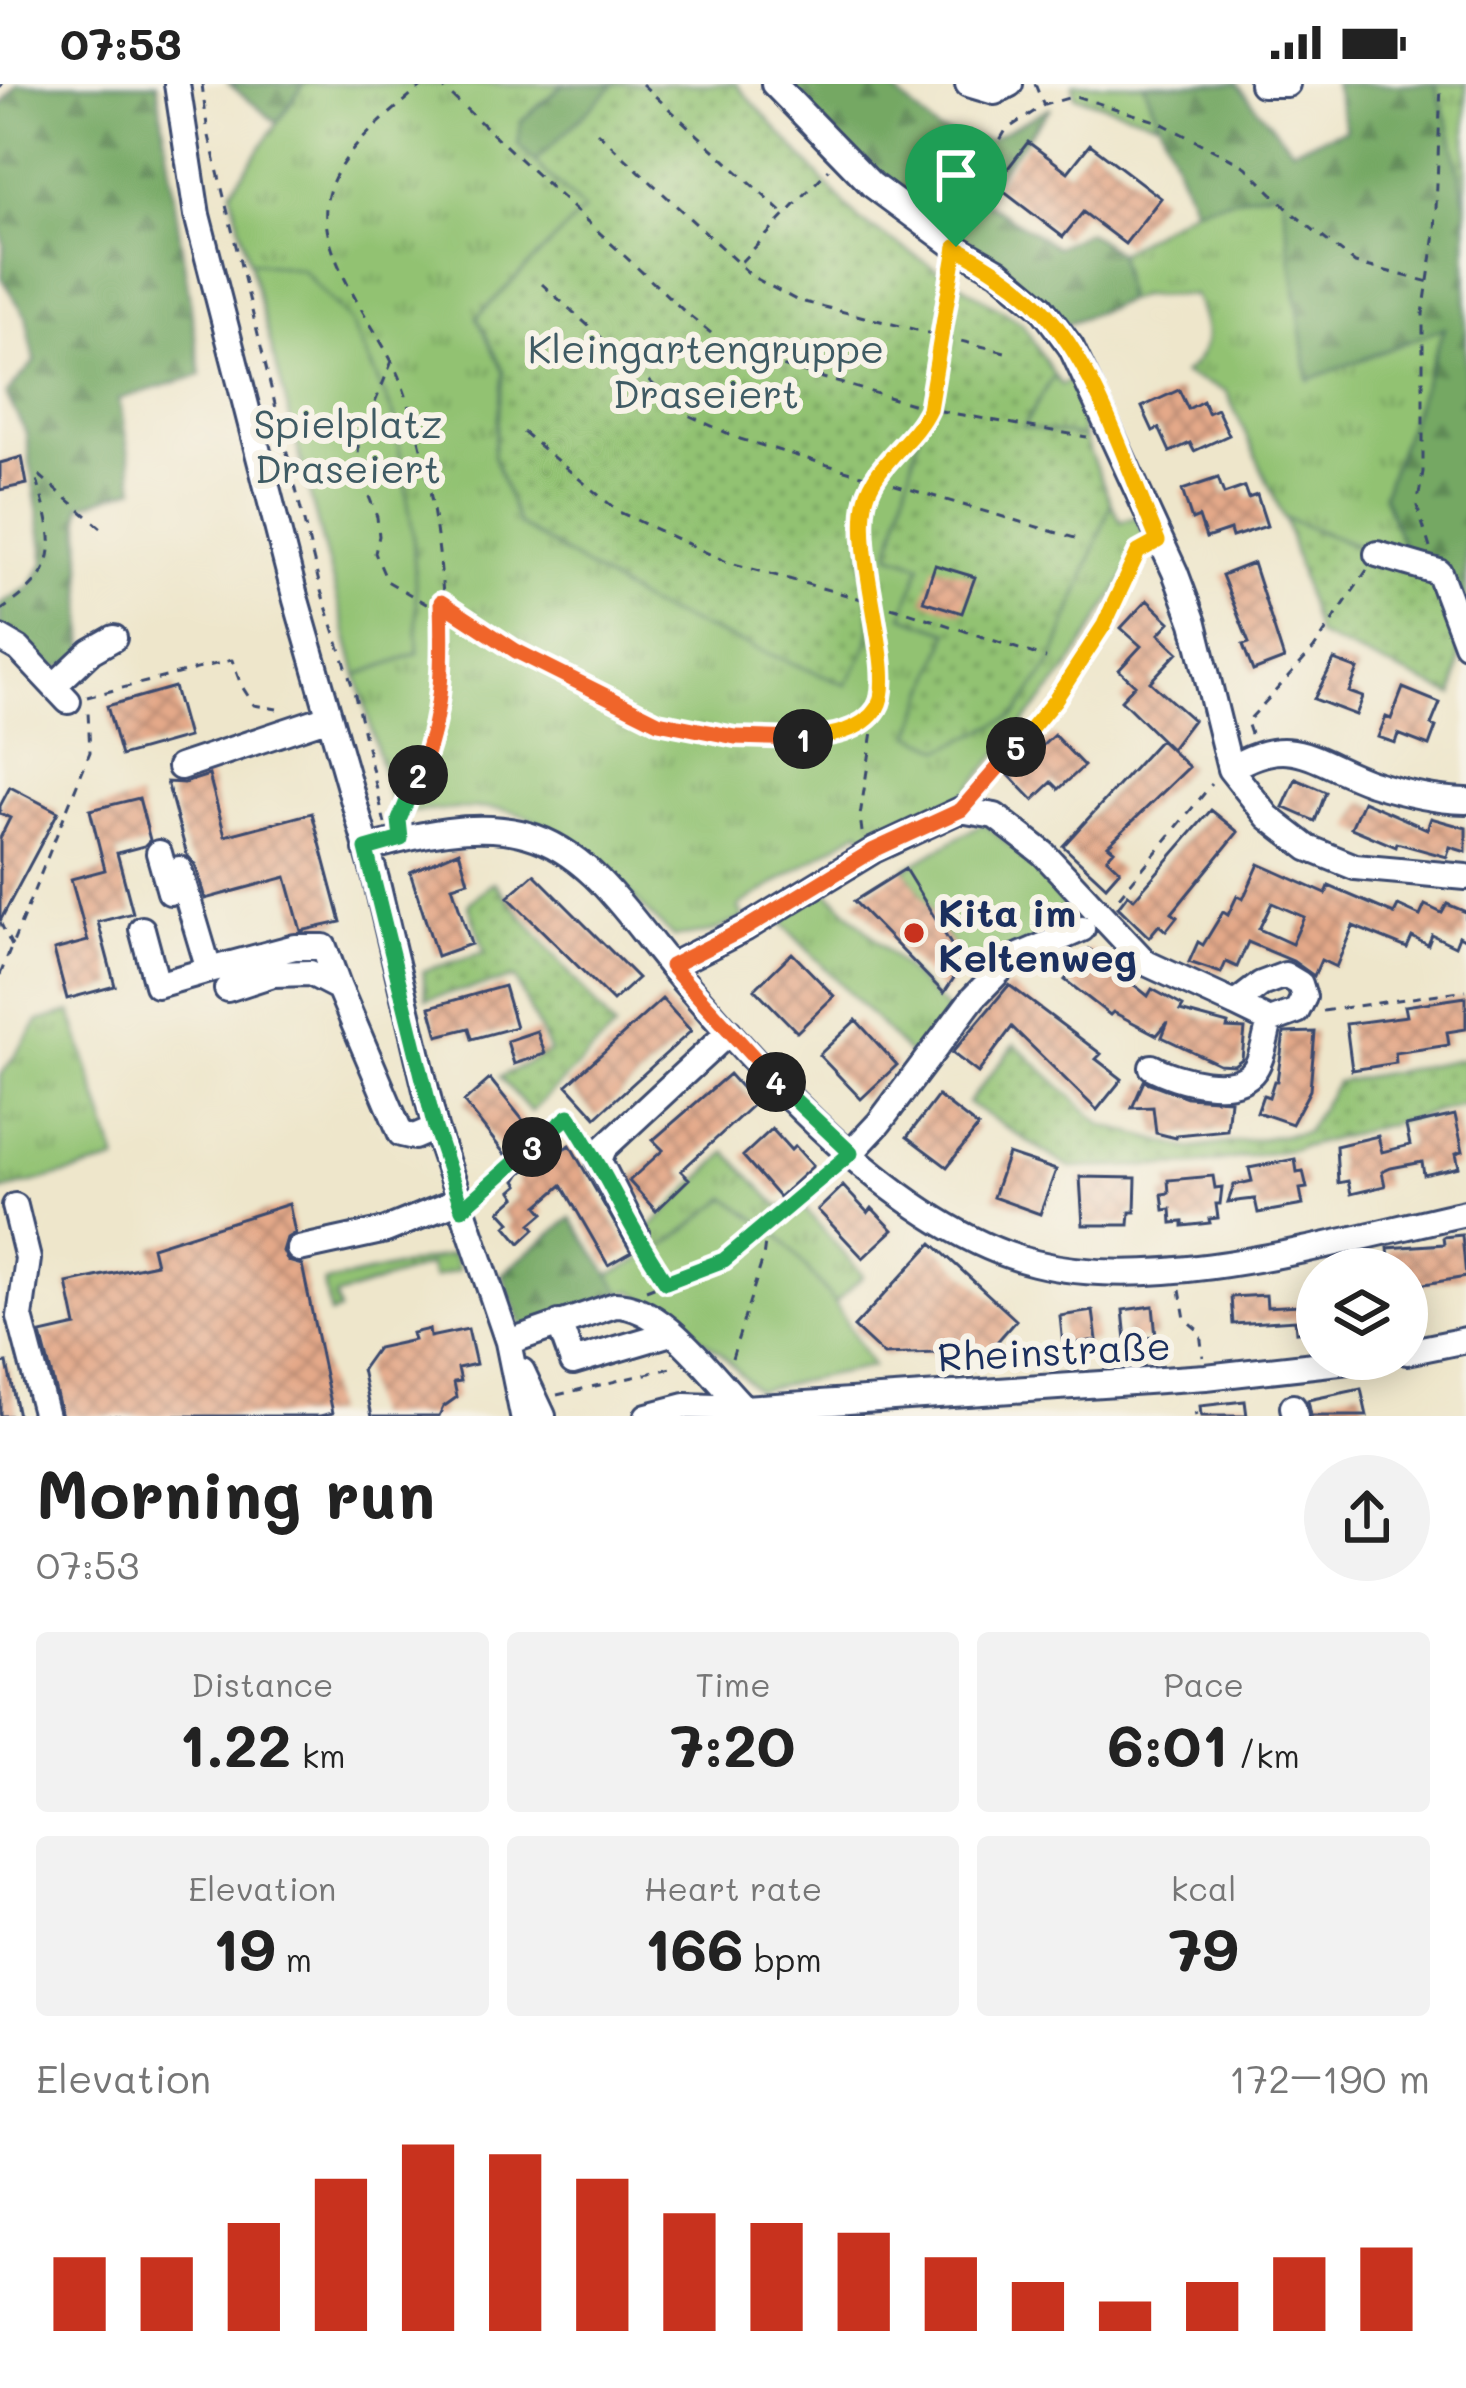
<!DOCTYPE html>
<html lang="en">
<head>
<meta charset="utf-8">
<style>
  :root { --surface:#fff; --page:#f2f2f2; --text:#222; --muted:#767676; --accent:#c8321e }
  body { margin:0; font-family:Mali,sans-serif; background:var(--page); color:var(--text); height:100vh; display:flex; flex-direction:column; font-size:45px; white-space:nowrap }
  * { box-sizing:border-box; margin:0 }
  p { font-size:39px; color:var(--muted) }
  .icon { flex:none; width:66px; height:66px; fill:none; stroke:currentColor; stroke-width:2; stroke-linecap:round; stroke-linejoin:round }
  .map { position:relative; height:1332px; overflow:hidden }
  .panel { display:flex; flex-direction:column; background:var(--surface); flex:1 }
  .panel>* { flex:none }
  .buttons { position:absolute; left:1296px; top:1164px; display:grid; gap:24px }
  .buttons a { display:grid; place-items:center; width:132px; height:132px; border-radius:50%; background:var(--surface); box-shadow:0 6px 30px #0003; font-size:60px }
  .pin { position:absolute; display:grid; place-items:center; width:102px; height:102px; color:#fff; margin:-123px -51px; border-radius:50% 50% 50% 0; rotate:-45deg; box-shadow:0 0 12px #0007 }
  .pin .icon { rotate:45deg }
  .km { position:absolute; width:60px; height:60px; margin:-30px; border-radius:50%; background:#222; color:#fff; font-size:33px; line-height:60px; text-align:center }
  .round { display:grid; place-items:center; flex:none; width:126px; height:126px; border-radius:63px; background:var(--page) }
  .head { display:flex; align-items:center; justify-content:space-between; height:204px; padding:0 36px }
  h1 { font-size:66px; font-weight:700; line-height:90px }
  .metrics { display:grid; grid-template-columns:repeat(3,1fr); gap:18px; height:204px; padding:12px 36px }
  .metrics div { display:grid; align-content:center; border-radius:12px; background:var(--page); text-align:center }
  .metrics b { font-size:60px; font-weight:700 }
  .metrics small { font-size:33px; font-weight:400 }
  .metrics p { font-size:33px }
  .chart { height:336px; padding:24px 36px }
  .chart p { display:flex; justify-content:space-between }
  .chart svg { width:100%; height:216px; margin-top:12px; stroke:var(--accent); stroke-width:6 }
  .status { display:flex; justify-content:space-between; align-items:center; height:84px; padding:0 60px; background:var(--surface); direction:ltr }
  .status svg { height:33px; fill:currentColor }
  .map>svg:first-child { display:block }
  .grass { fill:url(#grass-tufts); stroke:#567868; stroke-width:3 }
  .forest { fill:url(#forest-firs); stroke:#486c61; stroke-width:3 }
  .park { fill:#92c272; stroke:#567868; stroke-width:3 }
  .garden { fill:url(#garden-dots); stroke:#567868; stroke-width:3 }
  .building { fill:url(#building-cross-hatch); fill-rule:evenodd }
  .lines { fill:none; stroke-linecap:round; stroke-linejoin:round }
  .minor-casing { stroke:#3b4a6e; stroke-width:30 }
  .path { stroke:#3b4a6e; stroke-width:3; stroke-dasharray:9 9; stroke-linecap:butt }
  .minor { stroke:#fff; stroke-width:24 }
  .split-1-casing { stroke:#fff; stroke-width:24 }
  .split-2-casing { stroke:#fff; stroke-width:24 }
  .split-3-casing { stroke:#fff; stroke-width:24 }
  .split-4-casing { stroke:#fff; stroke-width:24 }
  .split-5-casing { stroke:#fff; stroke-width:24 }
  .split-6-casing { stroke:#fff; stroke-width:24 }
  .split-1 { stroke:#f5b400; stroke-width:15 }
  .split-2 { stroke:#f0652b; stroke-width:15 }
  .split-3 { stroke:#22a559; stroke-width:15 }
  .split-4 { stroke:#22a559; stroke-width:15 }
  .split-5 { stroke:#f0652b; stroke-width:15 }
  .split-6 { stroke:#f5b400; stroke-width:15 }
  .poi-dot { fill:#c8321e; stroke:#f7f3e8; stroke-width:4.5 }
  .labels { text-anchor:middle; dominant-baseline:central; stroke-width:12; stroke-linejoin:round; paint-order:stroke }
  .park-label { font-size:39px; fill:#3f5b64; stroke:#f7f3e8 }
  .poi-label { font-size:39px; font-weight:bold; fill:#1b2f5e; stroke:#f7f3e8; text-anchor:start }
  .street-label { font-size:39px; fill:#1b2f5e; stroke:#f7f3e8 }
</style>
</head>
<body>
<div class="status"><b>07:53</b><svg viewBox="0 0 49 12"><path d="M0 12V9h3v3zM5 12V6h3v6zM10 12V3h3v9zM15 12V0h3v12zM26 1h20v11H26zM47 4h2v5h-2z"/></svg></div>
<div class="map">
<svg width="1466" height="1332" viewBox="0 0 1466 1332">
  <defs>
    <pattern id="grass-tufts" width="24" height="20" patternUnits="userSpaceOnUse" patternTransform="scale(3)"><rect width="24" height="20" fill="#92c272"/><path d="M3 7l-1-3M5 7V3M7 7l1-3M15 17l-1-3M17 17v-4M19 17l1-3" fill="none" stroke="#769e61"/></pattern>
    <pattern id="forest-firs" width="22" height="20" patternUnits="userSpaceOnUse" patternTransform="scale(3)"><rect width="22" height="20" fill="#75a864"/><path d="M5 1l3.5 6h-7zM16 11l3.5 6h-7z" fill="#5f8956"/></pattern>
    <pattern id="garden-dots" width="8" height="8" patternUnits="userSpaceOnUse" patternTransform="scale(3)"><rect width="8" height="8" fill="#92c272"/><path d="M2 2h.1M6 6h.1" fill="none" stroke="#769e61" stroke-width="1.8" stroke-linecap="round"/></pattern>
    <pattern id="building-cross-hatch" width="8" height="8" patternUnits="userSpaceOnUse" patternTransform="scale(3)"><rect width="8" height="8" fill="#e4a989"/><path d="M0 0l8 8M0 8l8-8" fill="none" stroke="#b88a73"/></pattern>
  </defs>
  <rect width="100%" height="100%" fill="#f7f3e8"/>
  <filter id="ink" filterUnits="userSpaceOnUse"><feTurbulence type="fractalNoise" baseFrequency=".00833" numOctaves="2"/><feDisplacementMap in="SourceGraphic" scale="24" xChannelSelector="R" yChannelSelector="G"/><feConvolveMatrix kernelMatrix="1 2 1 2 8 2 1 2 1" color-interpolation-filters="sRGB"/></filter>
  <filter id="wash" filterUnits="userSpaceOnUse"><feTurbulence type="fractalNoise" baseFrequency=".004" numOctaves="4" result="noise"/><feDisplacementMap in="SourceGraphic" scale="48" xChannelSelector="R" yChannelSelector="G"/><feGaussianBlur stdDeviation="2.7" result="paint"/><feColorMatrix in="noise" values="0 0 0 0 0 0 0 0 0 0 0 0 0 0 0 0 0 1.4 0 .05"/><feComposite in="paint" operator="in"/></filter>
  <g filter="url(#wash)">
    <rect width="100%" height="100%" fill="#eee6cb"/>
    <!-- grass -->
    <path class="grass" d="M304,0H615L535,78L585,126L477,233L504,288L493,371L870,519C863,477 855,422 881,386C892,370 908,356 921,343L890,470L921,480L949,548L912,650L942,665L1016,631L1053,576L1111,419L1121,438L1138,432L1145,459L1068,586L963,712L868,758L860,746L738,823L744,834L711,848L673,853C631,811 564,737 504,726C475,721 425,729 393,728L357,591L418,569L394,332L350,237L302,186L249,177L231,107Z
      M1073,0H1144L1159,38L1075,12Z
      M1435,0H1466V120L1449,41Z
      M1281,103L1445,243L1383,410L1409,480L1284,434L1226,307L1183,290C1214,265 1209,244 1194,211L1139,212L1126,217L1118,169L1194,124Z
      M1054,291L1061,301L1077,294L1083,353L1022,344Z
      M827,807L950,929L912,973L778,835Z
      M71,928L117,1077L0,1107V993L39,937Z
      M727,1068L778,1122L806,1126L863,1192L835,1219L779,1151L727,1114L660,1166L645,1149Z
      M453,1170L458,1186L434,1194L429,1181L335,1213L339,1227L330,1230L324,1199Z"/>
    <!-- forest -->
    <path class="forest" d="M17,0H157L201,291L119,315L135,404L80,422L85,571L56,585L0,545V520L29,503L45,478L26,349L6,310L35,277L26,232L2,195L4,161L0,141V23Z
      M229,0H304L277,39Z
      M564,0H615L535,78L518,61L521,37Z
      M779,0H887L939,48L988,56L1051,23L978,114L1056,163L1087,148L1118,169L1126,217L1066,240L956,163Z
      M1144,0H1237L1292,65L1346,45L1334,0H1435L1449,41L1466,120V518L1439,488L1409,480L1383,410L1444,244L1308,296L1281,104L1194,124Z
      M571,1134L621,1208L523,1247L502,1190Z"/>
    <!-- park -->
    <path class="park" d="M249,177L302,186L350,237L394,332L413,449L418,569L357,591Z
      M983,739L1033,780L1077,840L970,890L905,785Z
      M727,1114L779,1151L835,1219L872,1283L756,1306L720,1268L633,1207L621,1208L609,1191L660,1166Z"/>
    <!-- garden -->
    <path class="garden" d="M615,0H736L859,136L1022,239L1054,291L1023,343L1083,353L1111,419L1053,576L1016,631L943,665L912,651L949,548L903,532L921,480L890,470L920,345C873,387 859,421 864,485C866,508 875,535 868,559C863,573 853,587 846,601L647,521L518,440L493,371L504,288L477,233L584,126L535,78Z
      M1285,434L1377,470L1439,488C1458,540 1466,557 1453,611L1317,551Z
      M494,798L615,945L531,1028L500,993L550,968L515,894L426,915L423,887L485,868L468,820Z
      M1015,960L1102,1041L1188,1065L1306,1048L1337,998L1466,974V1020L1295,1065L1195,1081L1070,1084L968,1019Z"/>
    <g id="blocks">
      <!-- building -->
      <path class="building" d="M1028,58L1068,88L1090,60L1161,114L1125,160L1083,128L1063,153L995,101Z
        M1179,306L1188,325L1203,317L1208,329L1217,325L1229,351L1194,367L1190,359L1170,368L1159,344L1153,347L1142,323Z
        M22,373L27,400L0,406V379Z
        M1218,394L1224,410L1244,403L1248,414L1257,411L1267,442L1232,453L1230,446L1206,454L1199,433L1192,436L1182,406Z
        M1253,479L1284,575L1253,587L1243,561L1249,559L1222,491Z
        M935,481L975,493L962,529L923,517Z
        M1147,516L1170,538L1159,550L1178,568L1150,598L1193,636L1171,665L1121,616L1135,601L1119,586L1141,562L1121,544Z
        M1334,576L1358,585L1349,608L1363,613L1356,631L1314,615Z
        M174,603L188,653L121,672L107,622Z
        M1403,604L1440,619L1431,641L1436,643L1429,662L1398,650L1395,659L1378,653L1386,633L1391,635Z
        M1054,651L1084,682L1059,705L1052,698L1033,716L1005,687L1024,668L1029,674Z
        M1160,656L1189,683L1108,761L1114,766L1107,774L1120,786L1106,802L1063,762Z
        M209,691L225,752L312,729L341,838L301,847L286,793L205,815L195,780L187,771L167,698L184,699Z
        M1296,695L1326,708L1315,737L1283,723Z
        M10,703L58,728L0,837V754L10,734L0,729V722Z
        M139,714L150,756L144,762L117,769L133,829L98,838L115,902L67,915L54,866L88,857L71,795L105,786L90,726Z
        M1363,717L1427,745L1431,734L1466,744V768L1450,763L1447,773L1397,759L1396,763L1351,744Z
        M1211,726L1238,748L1172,829L1177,833L1166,847L1159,841L1149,853L1118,823L1128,810L1134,815Z
        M459,767L468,797L452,802L471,860L437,872L410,788Z
        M1259,780L1326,810L1329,802L1394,830L1398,822L1420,832L1425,821L1442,829L1447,820L1466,828V856L1459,852L1455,862L1432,851L1428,861L1412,853L1407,864L1353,842L1336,883L1321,876L1314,892L1293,877L1248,858L1237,883L1226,878L1221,889L1189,878L1198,858L1203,861L1223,828L1228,831L1237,812L1243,815ZM1272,819L1304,833L1292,860L1259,845Z
        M905,785L963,880L944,909L854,817Z
        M534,790L638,894L613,917L508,813Z
        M1089,865L1148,912L1152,905L1183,922L1180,927L1228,940L1227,944L1245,945L1242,975L1234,981L1219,980L1162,953L1168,938L1157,951L1113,928L1110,931L1065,896Z
        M792,869L834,912L797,948L755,905Z
        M1009,901L1101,970L1096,975L1122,995L1097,1026L1012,943L978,989L952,969Z
        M504,902L516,943L472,955L469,944L438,952L430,923Z
        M1466,913V945L1447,948L1449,961L1395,969L1396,979L1352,986L1346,940L1407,932L1405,922Z
        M662,915L691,947L596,1033L567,1001Z
        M856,936L897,981L861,1015L819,971Z
        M537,947L545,970L514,980L507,957Z
        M1315,948L1310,1006L1292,1040L1257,1028L1263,1011L1269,1013L1274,997H1277L1284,949Z
        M729,990L755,1019L681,1087L689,1095L656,1127L629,1097L663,1066L653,1056Z
        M490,995L534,1050L507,1073L464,1018Z
        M1144,997L1187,1013L1230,1016L1227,1046L1177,1051L1176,1054L1156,1049L1153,1023L1132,1024Z
        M938,1012L978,1043L947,1083L907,1053Z
        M1455,1031L1463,1067L1456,1069L1459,1083L1424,1091L1422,1078L1391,1084L1382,1088L1385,1102L1351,1110L1348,1097L1338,1099L1336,1062L1378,1052L1382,1068L1410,1061L1406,1042Z
        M772,1045L791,1066L795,1062L813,1082L779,1113L743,1072Z
        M570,1061L631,1168L608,1181L562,1101L538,1122L544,1129L531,1140L535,1145L520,1159L506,1142L510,1138L500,1127L516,1113L512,1107L519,1101L516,1097L521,1089Z
        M1008,1070L1056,1086L1040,1130L993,1113Z
        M1295,1075L1297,1088L1303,1087L1307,1104L1300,1105L1303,1121L1258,1129L1255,1115L1228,1118L1234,1101L1252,1097L1249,1084Z
        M1213,1092L1215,1104L1222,1103L1220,1120H1216L1218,1134L1209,1135L1210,1139L1183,1142V1138L1172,1139L1171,1125L1164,1126L1162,1110L1169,1109L1168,1096Z
        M1080,1093L1136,1094L1135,1128H1130L1129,1141H1083Z
        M843,1102L868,1129L872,1124L893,1146L863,1174L818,1126Z
        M289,1120L295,1149L287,1154L283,1167L288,1177L302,1181L333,1329L320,1332H62L41,1250L76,1242L67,1199L156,1180L152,1163Z
        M1462,1151L1466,1193L1407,1203V1185H1390L1388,1164L1444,1160L1443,1153Z
        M932,1159L1016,1236L989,1267L884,1271L854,1243Z
        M1266,1211L1267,1223L1317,1220V1246L1296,1248L1295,1236L1233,1240L1231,1213Z
        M1153,1222L1156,1253L1126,1256L1123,1226Z
        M1093,1227L1097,1256L1063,1261L1060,1232Z
        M429,1245L430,1253L468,1245L476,1280L458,1284L461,1297L454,1298L457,1313L443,1323L439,1332H372L362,1285L377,1264L414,1256L412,1249Z
        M7,1279L18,1332H0V1280Z
        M1361,1305L1367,1332H1311L1308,1316Z
        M1245,1317L1247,1332H1201L1200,1322Z"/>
    </g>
  </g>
  <g filter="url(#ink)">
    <use href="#blocks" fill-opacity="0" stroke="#3b4a6e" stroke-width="3"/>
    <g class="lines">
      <defs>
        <path id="minor" d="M177,0L197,131L296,516L376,795L435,1044L508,1258L523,1332
          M774,0L872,101L956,163L998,187L1041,223L1071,263L1175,488L1194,539L1230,685L1268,733L1308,764L1355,783L1466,793
          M968,0L995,8L1010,0
          M1262,0H1287
          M1377,470L1439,488L1466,560
          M0,554L19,565L68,617
          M56,600L91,567L114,554
          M180,683L329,633
          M1230,685C1292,647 1313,678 1372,699C1403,709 1433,716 1466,717
          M366,765C416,751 477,736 528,751C592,769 632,837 673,885C762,989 899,1146 1035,1179C1163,1211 1339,1156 1466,1129
          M159,769L170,808
          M179,785L209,886L295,863H324L339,904
          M142,845L157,901L209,886
          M671,882L746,844L874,766L960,726L995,732L1043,769L1146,879L1235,920
          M1285,891L1300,900L1304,913L1297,927L1270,937L1235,920L1261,900Z
          M227,905L273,890L310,889L339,904L401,1050L414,1053L435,1044
          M1152,983C1176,996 1236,1013 1255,985C1263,973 1266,951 1270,937
          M851,1069L879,1039L973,914L1010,876L1082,845
          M15,1122L28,1175L20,1233L46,1332
          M636,1149L599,1077L604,1064L729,948
          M299,1165L386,1146L460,1116
          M559,1239L573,1278L671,1249
          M508,1258L615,1221C663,1221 711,1291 744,1324
          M1407,1268L1466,1256
          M522,1287L543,1332
          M1293,1323L1295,1332
          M647,1332L685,1322L744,1324L1206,1293L1367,1275"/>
      </defs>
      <!-- minor casing -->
      <use href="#minor" class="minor-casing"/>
      <!-- path -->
      <path class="path" d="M202,0L207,42
        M439,0L684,227L734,268L929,325L1087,353
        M642,0L785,131
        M1035,0L1043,20
        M0,3L2,0
        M597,48L753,193L796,216L1013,270
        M209,52L321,507L354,607L385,740
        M955,133L1006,46L1044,21L1075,12L1159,38L1246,83L1291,128L1355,179L1429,198
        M741,178L829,85
        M542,200L686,330L740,355L1078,455
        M392,277L358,360L359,387L377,433L379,452L375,469L387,497L440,528
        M523,348L619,428L727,478L905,527L1046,574
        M39,391L106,448
        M1430,464L1417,422L1423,388V230L1435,150L1441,0
        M441,519C496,554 550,586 609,614C625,622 641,632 658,638C699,651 743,653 786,654C815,655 860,652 877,623C898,587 851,471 866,414C876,378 914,358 929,325L952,188
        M0,527C67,483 54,460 35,388
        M87,613L232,576L241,601L254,621L277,625
        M1251,650L1247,638L1313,566L1367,486
        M978,708L1055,616L1104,541L1138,468
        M400,733C420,689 440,645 444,595C450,512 429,347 390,274C368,232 317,166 327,116C336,68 390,30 425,0
        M862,748L860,732L876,628
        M1119,813L1212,700
        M0,838L12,862
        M0,891L90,668L88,628
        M1323,927L1466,906
        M478,1108L569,1032L584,1056
        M646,1170L665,1196
        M646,1206L724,1176L832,1086
        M1180,1206L1185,1235L1200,1248L1203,1273
        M732,1274L763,1174L767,1144
        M557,1311L676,1283
        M1195,1329L1196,1332"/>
      <!-- minor -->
      <use href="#minor" class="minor"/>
    </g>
  </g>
  <g class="lines" filter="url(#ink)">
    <defs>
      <path id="split-1" d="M803,655C828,652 862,648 877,624C898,591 852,470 866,415C875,379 914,358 929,325L956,163"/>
      <path id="split-2" d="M418,691C443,635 443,579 441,518L516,567L658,638L735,653L803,655"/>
      <path id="split-3" d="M418,691L399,736L401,755L366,765L435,1044L462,1125L532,1063"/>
      <path id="split-4" d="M532,1063L569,1032C605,1085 629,1145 666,1198L724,1176L851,1069L776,998"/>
      <path id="split-5" d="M776,998L671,882L746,844L874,766L961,726L1016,663"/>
      <path id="split-6" d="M956,163C986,180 1016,198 1040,223C1096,281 1127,383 1158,457L1138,468L1104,541L1055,616L1016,663"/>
    </defs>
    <!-- split-1 casing -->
    <use href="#split-1" class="split-1-casing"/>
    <!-- split-2 casing -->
    <use href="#split-2" class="split-2-casing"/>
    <!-- split-3 casing -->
    <use href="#split-3" class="split-3-casing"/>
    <!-- split-4 casing -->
    <use href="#split-4" class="split-4-casing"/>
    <!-- split-5 casing -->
    <use href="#split-5" class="split-5-casing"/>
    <!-- split-6 casing -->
    <use href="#split-6" class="split-6-casing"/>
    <!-- split-1 -->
    <use href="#split-1" class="split-1"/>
    <!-- split-2 -->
    <use href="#split-2" class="split-2"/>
    <!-- split-3 -->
    <use href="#split-3" class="split-3"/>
    <!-- split-4 -->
    <use href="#split-4" class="split-4"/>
    <!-- split-5 -->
    <use href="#split-5" class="split-5"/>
    <!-- split-6 -->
    <use href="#split-6" class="split-6"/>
  </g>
  <!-- markers -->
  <circle class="poi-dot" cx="914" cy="849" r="12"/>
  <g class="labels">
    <!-- park labels -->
    <g class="park-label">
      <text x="706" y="263">Kleingartengruppe<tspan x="706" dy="45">Draseiert</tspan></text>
      <text x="348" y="338">Spielplatz<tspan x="348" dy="45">Draseiert</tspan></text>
    </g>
    <!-- poi labels -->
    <g class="poi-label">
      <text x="938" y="827">Kita im<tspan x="938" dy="45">Keltenweg</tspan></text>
    </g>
    <!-- street labels -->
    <g class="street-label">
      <text transform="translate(1054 1266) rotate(-3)">Rheinstraße</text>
    </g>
  </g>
</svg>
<div class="buttons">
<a><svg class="icon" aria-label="layers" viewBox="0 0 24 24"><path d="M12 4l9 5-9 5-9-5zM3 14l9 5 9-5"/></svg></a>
</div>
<div class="pin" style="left:956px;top:163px;background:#1e9e55"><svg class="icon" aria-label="arrive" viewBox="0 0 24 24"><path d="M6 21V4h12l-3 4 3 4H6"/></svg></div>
<b class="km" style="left:803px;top:655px">1</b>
<b class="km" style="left:418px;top:691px">2</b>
<b class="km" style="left:532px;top:1063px">3</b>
<b class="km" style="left:776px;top:998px">4</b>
<b class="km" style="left:1016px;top:663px">5</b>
</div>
<section class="panel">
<div class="head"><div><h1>Morning run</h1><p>07:53</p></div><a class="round"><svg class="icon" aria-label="share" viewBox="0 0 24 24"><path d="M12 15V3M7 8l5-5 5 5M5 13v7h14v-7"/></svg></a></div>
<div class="metrics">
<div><p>Distance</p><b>1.22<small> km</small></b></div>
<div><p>Time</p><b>7:20</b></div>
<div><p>Pace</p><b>6:01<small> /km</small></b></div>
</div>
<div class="metrics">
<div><p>Elevation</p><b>19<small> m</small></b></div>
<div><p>Heart rate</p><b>166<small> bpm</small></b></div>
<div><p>kcal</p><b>79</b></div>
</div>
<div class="chart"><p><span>Elevation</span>172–190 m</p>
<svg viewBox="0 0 160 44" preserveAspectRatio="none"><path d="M5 44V29M15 44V29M25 44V22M35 44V13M45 44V6M55 44V8M65 44V13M75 44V20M85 44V22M95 44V24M105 44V29M115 44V34M125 44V38M135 44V34M145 44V29M155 44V27"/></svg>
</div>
</section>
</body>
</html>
